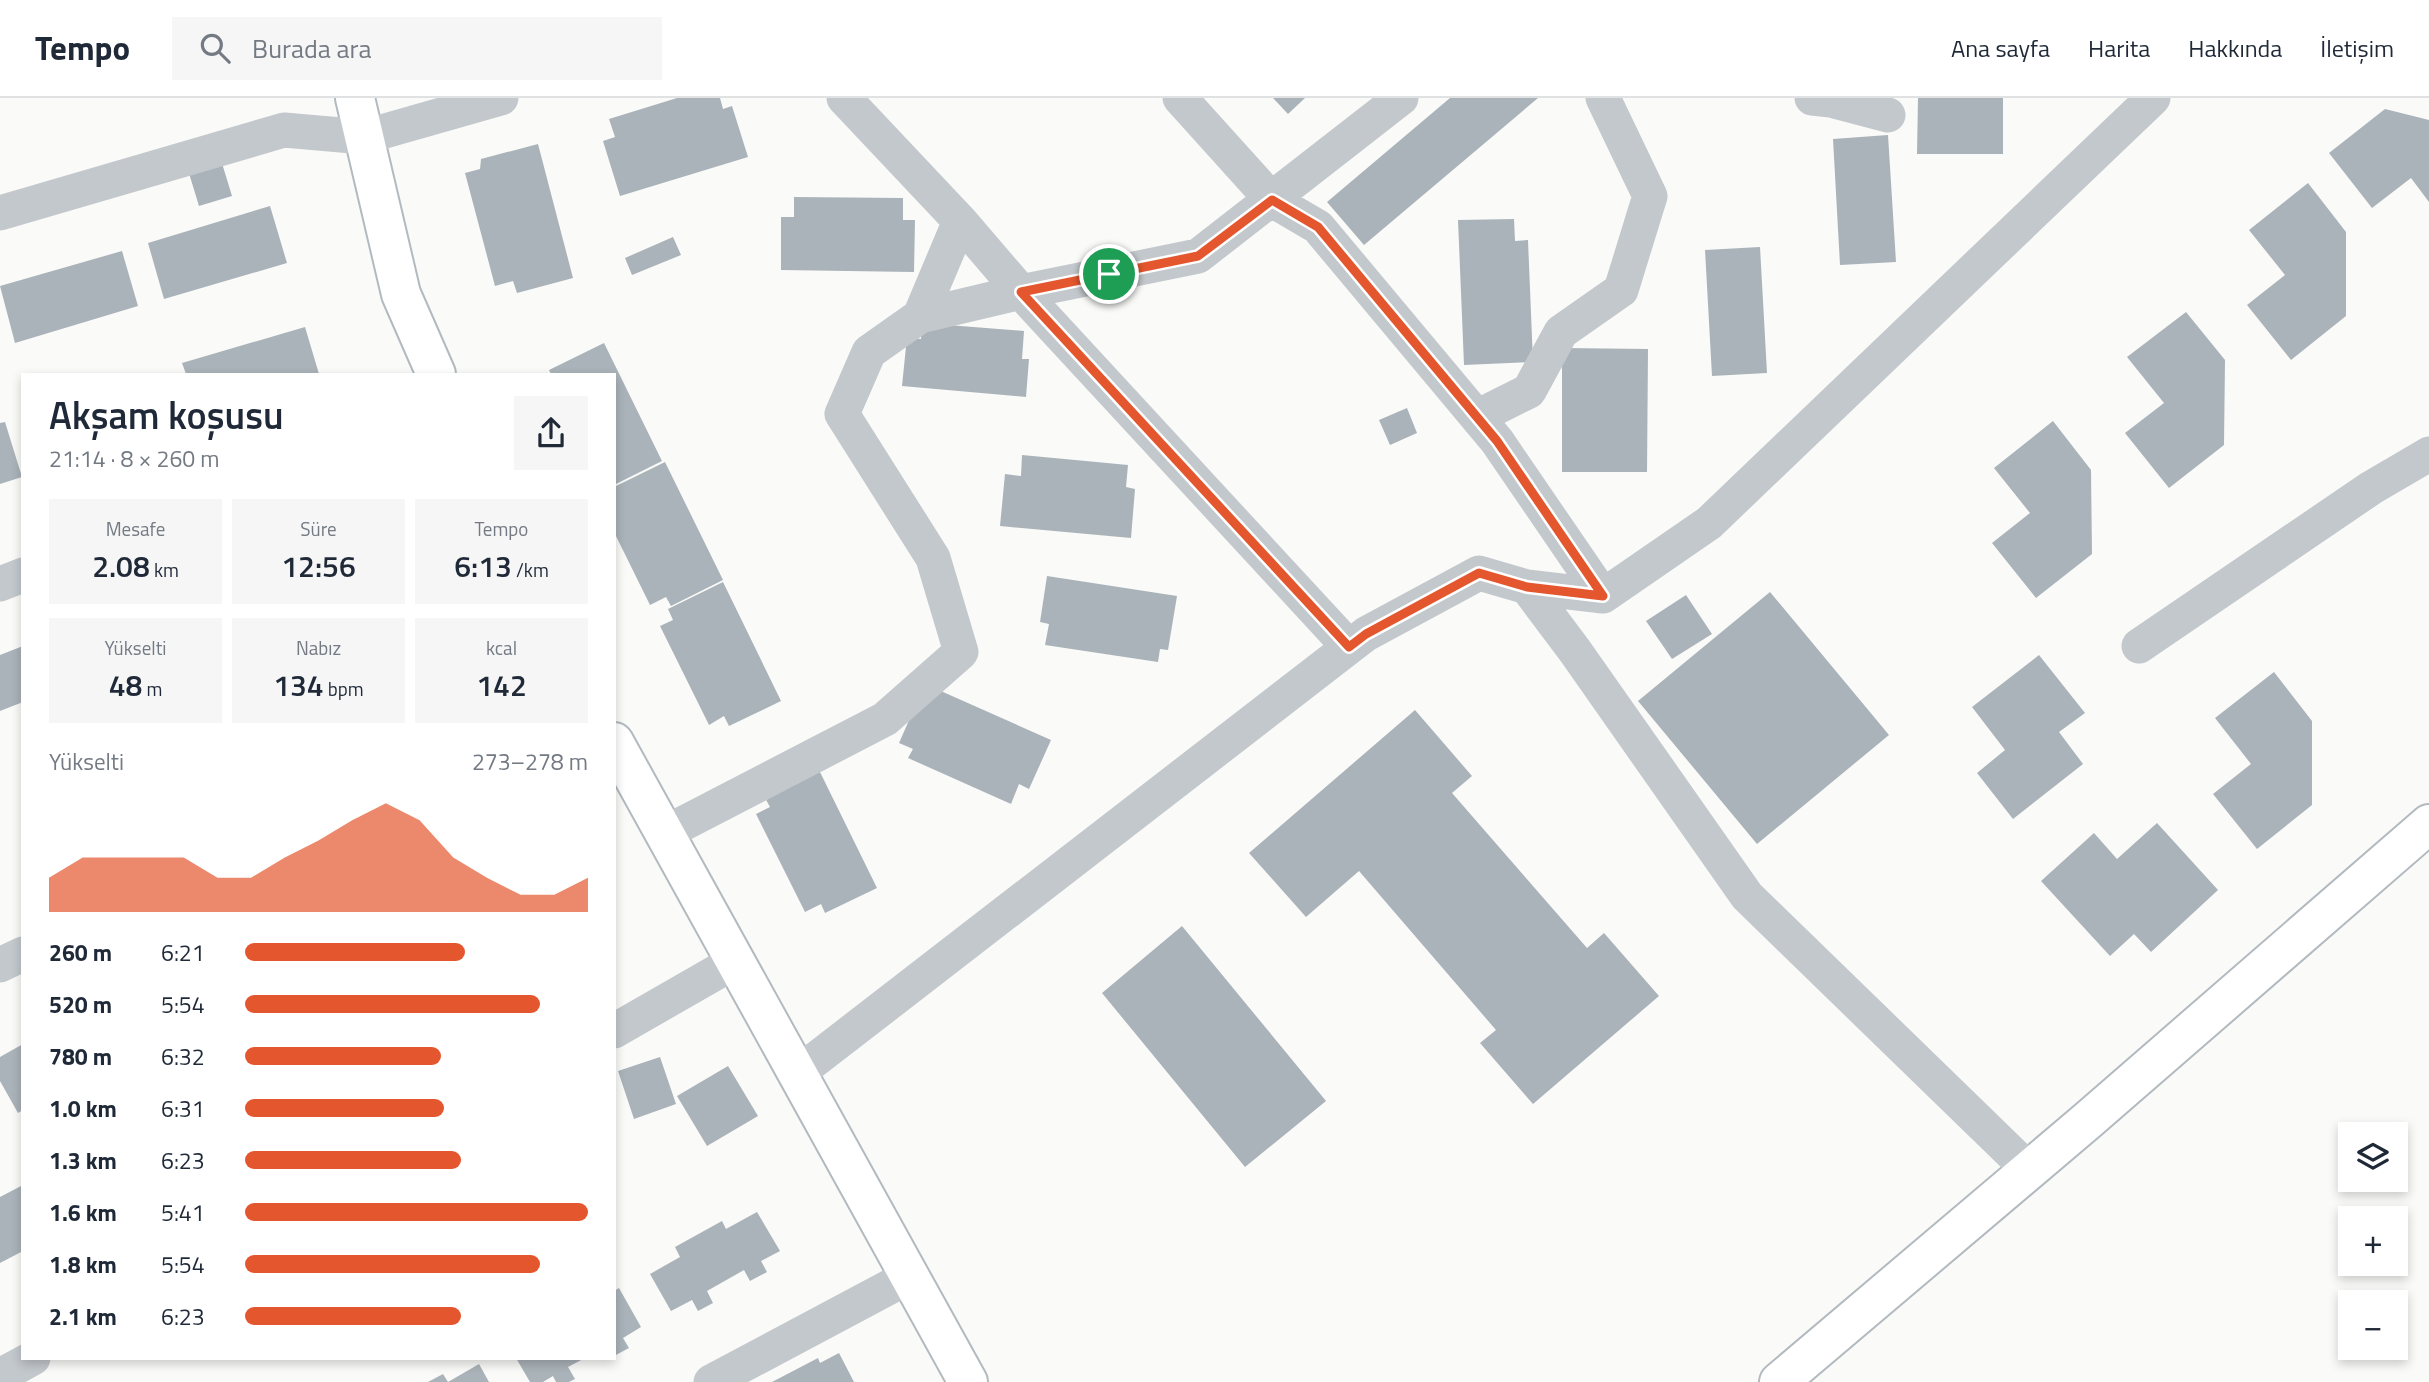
<!DOCTYPE html>
<html lang="tr">
<head>
<meta charset="utf-8">
<style>
  :root { --surface:#fff; --page:#f6f6f7; --text:#1f2937; --muted:#747a83; --line:#e0e1e3; --accent:#e4572e }
  body { margin:0; font-family:"Titillium Web",sans-serif; background:var(--page); color:var(--text); height:100vh; display:flex; flex-direction:column; font-size:26px; white-space:nowrap }
  * { box-sizing:border-box; margin:0 }
  p { font-size:23px; color:var(--muted) }
  .icon { flex:none; width:38px; height:38px; fill:none; stroke:currentColor; stroke-width:2; stroke-linecap:round; stroke-linejoin:round }
  .map { position:relative; flex:1; overflow:hidden }
  .sheet { position:absolute; left:21px; top:275px; width:595px; height:987px; display:flex; flex-direction:column; background:var(--surface); border-radius:0px; box-shadow:0 4px 10px #0003 }
  .sheet>* { flex:none }
  .fabs { position:absolute; left:2338px; top:1024px; display:grid; gap:14px }
  .fabs a { display:grid; place-items:center; width:70px; height:70px; border-radius:0px; background:var(--surface); box-shadow:0 4px 10px #0003; font-size:35px }
  .pin { position:absolute; display:grid; place-items:center; width:60px; height:60px; color:#fff; margin:-30px; border:4px solid #fff; border-radius:50%; box-shadow:0 2px 7px #0007 }
  .round { display:grid; place-items:center; flex:none; width:74px; height:74px; border-radius:0px; background:var(--page) }
  .overview { display:flex; align-items:center; justify-content:space-between; height:119px; padding:0 28px }
  h1 { font-size:38px; font-weight:600; line-height:52px }
  .stats { display:grid; grid-template-columns:repeat(3,1fr); gap:10px; height:119px; padding:7px 28px }
  .stats div { display:grid; align-content:center; border-radius:0px; background:var(--page); text-align:center }
  .stats b { font-size:30px; font-weight:600 }
  .stats small { font-size:19px; font-weight:400 }
  .stats p { font-size:19px }
  .chart { height:196px; padding:14px 28px }
  .chart p { display:flex; justify-content:space-between }
  .chart svg { width:100%; height:126px; margin-top:7px; fill:var(--accent); opacity:.7 }
  ul { padding:0 28px; list-style:none; font-size:23px }
  li { display:grid; grid-template-columns:112px 84px 1fr; align-items:center; height:52px }
  li i { height:18px; border-radius:9px; background:var(--accent) }
  header { display:flex; align-items:center; gap:42px; box-sizing:border-box; height:98px; padding:0 35px; background:var(--surface); border-bottom:2px solid var(--line) }
  header strong { font-size:33px }
  nav { display:flex; gap:38px; margin-inline-start:auto; font-size:24px }
  .search { width:490px; height:63px; background:var(--page); display:flex; align-items:center; gap:18px; box-sizing:border-box; padding:0 24px; border-radius:0px; color:var(--muted); font-size:26px }
  .map>svg:first-child { display:block }
  .building { fill:#aab3b9 }
  .lines { fill:none; stroke-linecap:round; stroke-linejoin:round }
  .secondary-casing { stroke:#b3babf; stroke-width:42 }
  .street { stroke:#c3c8cc; stroke-width:35 }
  .secondary { stroke:#fff; stroke-width:38 }
  .route-casing { stroke:#fff; stroke-width:14 }
  .route { stroke:#e4572e; stroke-width:9 }
</style>
</head>
<body>
<header>
<strong>Tempo</strong>
<div class="search"><svg class="icon" aria-label="search" viewBox="0 0 24 24"><circle cx="10" cy="10" r="6"/><path d="M15 15l6 6"/></svg>Burada ara</div>
<nav><a>Ana sayfa</a><a>Harita</a><a>Hakkında</a><a>İletişim</a></nav>
</header>
<div class="map">
<svg width="2429" height="1284" viewBox="0 0 2429 1284">
  <rect width="100%" height="100%" fill="#fafaf8"/>
  <!-- building -->
  <path class="building" d="M677,0H720L723,11L732,8L748,59L620,98L603,43L615,39L609,21Z
    M1273,0H1305L1288,16Z
    M1450,0H1538L1364,147L1327,104Z
    M1918,0H2003V56H1917Z
    M2385,11L2429,22V104L2411,80L2372,110L2329,55Z
    M1888,37L1896,164L1840,167L1833,41Z
    M538,46L573,180L517,195L513,183L495,188L465,75L480,71L481,61Z
    M221,62L232,98L199,108L188,72Z
    M2308,85L2346,134V218L2291,262L2247,207L2285,177L2249,132Z
    M794,99L903,100V122H915L914,174L781,172V119H794Z
    M270,108L287,165L164,201L148,145Z
    M1514,121L1515,143L1528,142L1533,264L1464,267L1458,122Z
    M673,139L681,157L632,177L625,160Z
    M1760,149L1767,275L1712,278L1705,152Z
    M122,153L138,208L15,245L0,188Z
    M2186,214L2225,262L2224,347L2169,390L2125,335L2164,305L2127,259Z
    M922,225L1024,233L1022,261H1029L1026,299L902,288L907,239L921,241Z
    M305,229L319,276H186L182,265Z
    M604,245L662,363L614,387V276H551L549,272Z
    M1562,250L1648,251L1647,374H1562Z
    M1407,310L1417,335L1390,347L1379,322Z
    M2053,323L2091,372L2092,456L2036,500L1992,445L2030,415L1994,370Z
    M5,324L22,379L0,386V325Z
    M1022,357L1128,367L1126,389L1135,391L1131,440L1000,428L1005,376L1021,378Z
    M665,364L723,482L671,508L666,499L650,507L614,434V389Z
    M1047,478L1177,498L1168,552L1160,551L1158,564L1045,547L1049,526L1040,524Z
    M723,484L781,603L729,628L724,618L709,627L660,528L673,522L668,511Z
    M1770,494L1889,637L1757,746L1638,603Z
    M1686,497L1712,536L1672,561L1646,523Z
    M23,548V604L0,613V557Z
    M2039,557L2085,615L2059,634L2083,666L2013,721L1977,675L2005,652L1972,609Z
    M2274,574L2312,623V707L2257,751L2213,696L2251,666L2215,620Z
    M925,586L1051,642L1029,691L1019,686L1011,706L908,660L913,651L899,645Z
    M1415,612L1472,678L1452,695L1587,850L1604,835L1659,898L1533,1006L1480,945L1496,932L1359,773L1306,819L1249,755Z
    M819,672L877,790L825,815L821,806L805,814L756,716L770,709L764,698Z
    M2157,725L2218,792L2151,854L2134,836L2110,858L2041,783L2094,735L2117,761Z
    M1182,828L1326,1003L1245,1069L1102,895Z
    M23,946V1012L18,1015L0,983V959Z
    M660,959L676,1006L634,1021L618,973Z
    M728,968L758,1018L707,1048L677,998Z
    M21,1088L23,1153L0,1165V1099Z
    M757,1114L780,1153L761,1163L767,1174L750,1183L744,1172L707,1193L713,1205L698,1213L692,1202L671,1213L650,1176L680,1159L675,1149L722,1123L726,1131Z
    M619,1190L641,1229L623,1240L629,1250L614,1258V1193Z
    M839,1255L854,1284H772L818,1260L820,1265Z
    M516,1260H585L568,1269L575,1281L569,1284H556L553,1278L543,1284H530Z
    M479,1266L489,1284H428L443,1276L448,1284Z"/>
  <g class="lines">
    <defs>
      <path id="secondary" d="M355,0L401,196L436,276
        M614,644L968,1284
        M1779,1284L2087,1023L2429,726"/>
    </defs>
    <!-- secondary casing -->
    <use href="#secondary" class="secondary-casing"/>
    <!-- street -->
    <path class="street" d="M844,0L960,123L1021,194L1349,549
      M1180,0L1272,102L1318,129L1497,343L1603,498
      M1812,0L1831,2L1888,17
      M0,115L284,32L364,39L501,0
      M920,218L960,123
      M1477,319L1529,293L1561,234L1621,192L1650,98L1603,0
      M0,486L23,477
      M1527,489L1575,553L1747,798L2029,1072
      M2139,548L2371,390L2429,356
      M665,735L885,621L961,554L933,460L842,316L869,254L920,218L1021,194L1198,158L1401,0
      M0,867L23,856
      M614,933L736,863
      M798,975L1366,536L1479,475L1527,489L1603,498L1709,425L2153,0
      M0,1278L33,1260
      M711,1284L910,1178"/>
    <!-- secondary -->
    <use href="#secondary" class="secondary"/>
  </g>
  <g class="lines">
    <defs>
      <path id="route" d="M1272,102L1318,129L1497,343L1603,498L1527,489L1479,475L1366,536L1349,549L1021,194L1198,158Z"/>
    </defs>
    <!-- route casing -->
    <use href="#route" class="route-casing"/>
    <!-- route -->
    <use href="#route" class="route"/>
  </g>
</svg>
<div class="fabs">
<a><svg class="icon" aria-label="layers" viewBox="0 0 24 24"><path d="M12 4l9 5-9 5-9-5zM3 14l9 5 9-5"/></svg></a>
<a>+</a>
<a>−</a>
</div>
<div class="pin" style="left:1109px;top:176px;background:#1e9e55"><svg class="icon" aria-label="arrive" viewBox="0 0 24 24"><path d="M6 21V4h12l-3 4 3 4H6"/></svg></div>
<section class="sheet">
<div class="overview"><div><h1>Akşam koşusu</h1><p>21:14 · 8 × 260 m</p></div><a class="round"><svg class="icon" aria-label="share" viewBox="0 0 24 24"><path d="M12 15V3M7 8l5-5 5 5M5 13v7h14v-7"/></svg></a></div>
<div class="stats">
<div><p>Mesafe</p><b>2.08<small> km</small></b></div>
<div><p>Süre</p><b>12:56</b></div>
<div><p>Tempo</p><b>6:13<small> /km</small></b></div>
</div>
<div class="stats">
<div><p>Yükselti</p><b>48<small> m</small></b></div>
<div><p>Nabız</p><b>134<small> bpm</small></b></div>
<div><p>kcal</p><b>142</b></div>
</div>
<div class="chart"><p><span>Yükselti</span>273–278 m</p>
<svg viewBox="0 0 160 44" preserveAspectRatio="none"><path d="M0 44V32L10 25L20 25L30 25L40 25L50 32L60 32L70 25L80 19L90 12L100 6L110 12L120 25L130 32L140 38L150 38L160 32V44z"/></svg>
</div>
<ul>
<li><b>260 m</b>6:21<i style="width:64%"></i></li>
<li><b>520 m</b>5:54<i style="width:86%"></i></li>
<li><b>780 m</b>6:32<i style="width:57%"></i></li>
<li><b>1.0 km</b>6:31<i style="width:58%"></i></li>
<li><b>1.3 km</b>6:23<i style="width:63%"></i></li>
<li><b>1.6 km</b>5:41<i style="width:100%"></i></li>
<li><b>1.8 km</b>5:54<i style="width:86%"></i></li>
<li><b>2.1 km</b>6:23<i style="width:63%"></i></li>
</ul>
</section>
</div>
</body>
</html>
